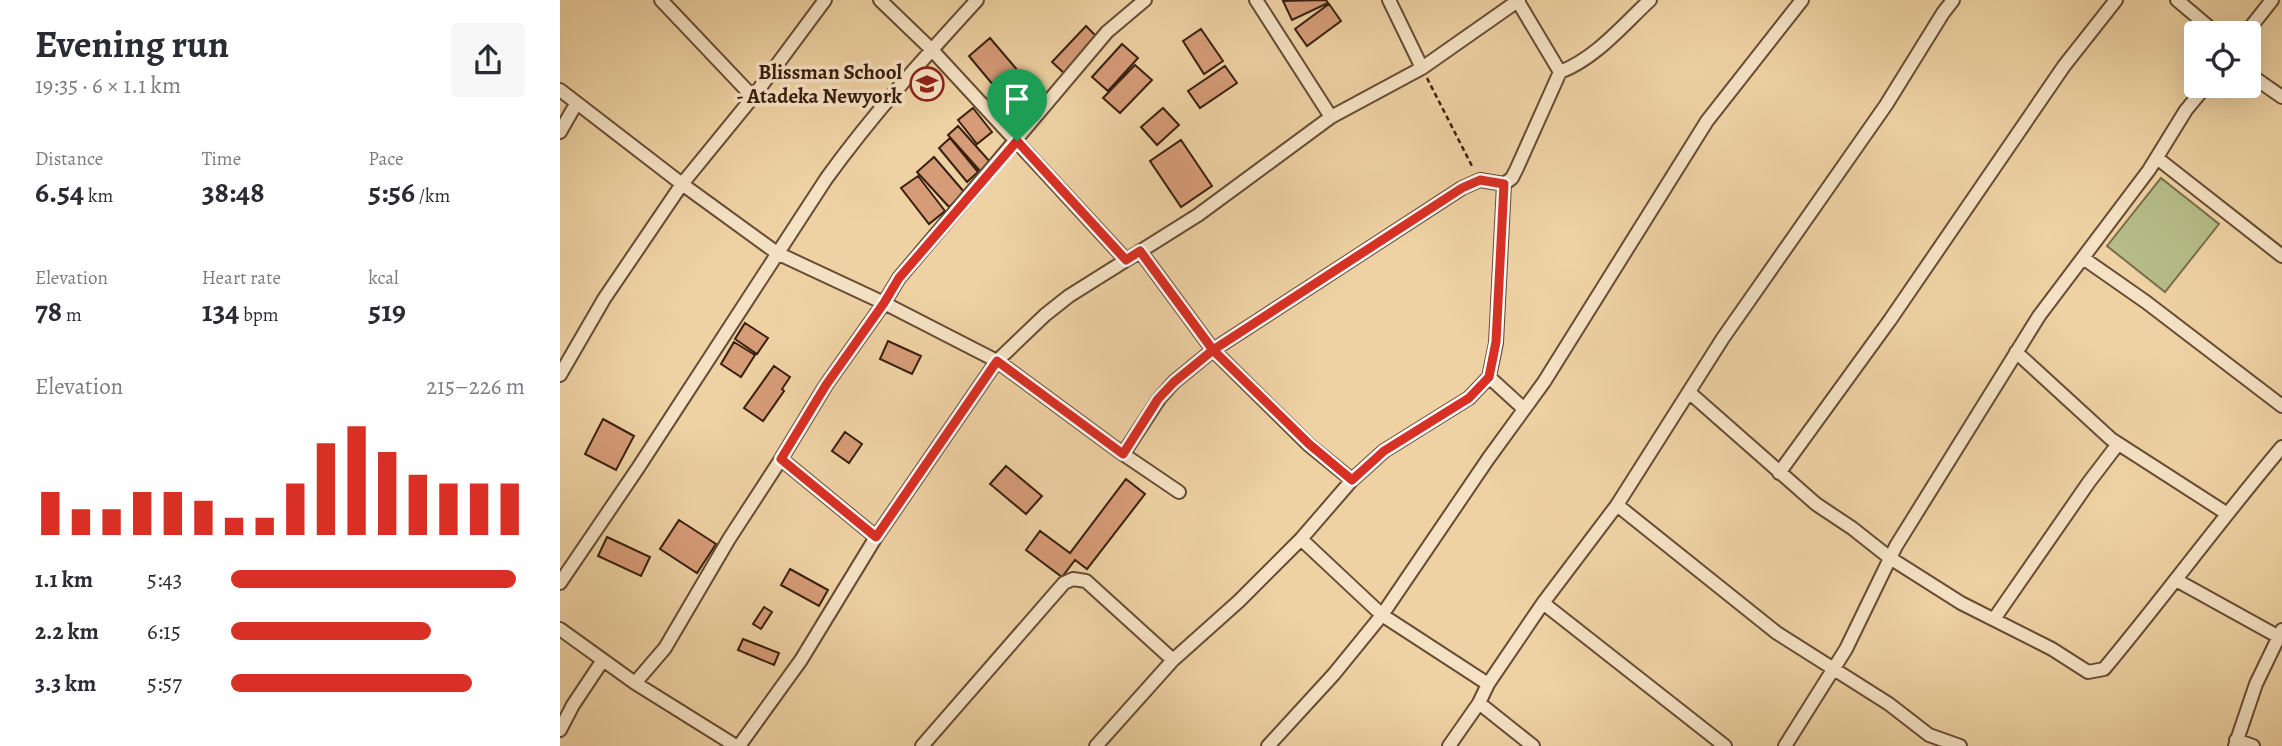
<!DOCTYPE html>
<html lang="en">
<head>
<meta charset="utf-8">
<style>
  :root { --surface:#fff; --page:#f7f7f7; --text:#2b2b33; --muted:#7c7c81; --accent:#d93025 }
  body { margin:0; font-family:Alegreya,serif; background:var(--page); color:var(--text); height:100vh; display:flex; flex-direction:column; font-size:26px; white-space:nowrap }
  * { box-sizing:border-box; margin:0 }
  p { font-size:23px; color:var(--muted) }
  .icon { flex:none; width:38px; height:38px; fill:none; stroke:currentColor; stroke-width:2; stroke-linecap:round; stroke-linejoin:round }
  .map { position:relative; flex:1; overflow:hidden }
  .side { display:flex; flex-direction:column; background:var(--surface); width:560px }
  .side>* { flex:none }
  .controls { position:absolute; left:1624px; top:21px; display:grid; gap:14px }
  .controls a { display:grid; place-items:center; width:77px; height:77px; border-radius:7px; background:var(--surface); box-shadow:0 7px 28px #0002; font-size:35px }
  .pin { position:absolute; display:grid; place-items:center; width:60px; height:60px; color:#fff; margin:-72px -30px; border-radius:50% 50% 50% 0; rotate:-45deg; box-shadow:0 0 7px #0007 }
  .pin .icon { rotate:45deg }
  .round { display:grid; place-items:center; flex:none; width:74px; height:74px; border-radius:7px; background:var(--page) }
  .overview { display:flex; align-items:center; justify-content:space-between; height:119px; padding:0 35px }
  h1 { font-size:38px; font-weight:600; line-height:52px }
  .metrics { display:grid; grid-template-columns:repeat(3,1fr); gap:10px; height:119px; padding:7px 35px }
  .metrics div { display:grid; align-content:center }
  .metrics b { font-size:30px; font-weight:600 }
  .metrics small { font-size:19px; font-weight:400 }
  .metrics p { font-size:19px }
  .chart { height:196px; padding:14px 35px }
  .chart p { display:flex; justify-content:space-between }
  .chart svg { width:100%; height:126px; margin-top:7px; stroke:var(--accent); stroke-width:6 }
  ul { padding:0 35px; list-style:none; font-size:23px }
  li { display:grid; grid-template-columns:112px 84px 1fr; align-items:center; height:52px }
  li i { height:18px; border-radius:9px; background:var(--accent) }
  main { display:flex; flex:1; min-height:0 }
  .map>svg:first-child { display:block }
  .green { fill:#b6bd88; stroke:#786e4c; stroke-width:2 }
  .building { fill:#d69c78; stroke:#39200f; stroke-width:2 }
  .lines { fill:none; stroke-linecap:round; stroke-linejoin:round }
  .minor-casing { stroke:#664c34; stroke-width:16 }
  .path { stroke:#39200f; stroke-width:2.5; stroke-dasharray:5 3.5; stroke-linecap:butt }
  .minor { stroke:#f5e2c4; stroke-width:12 }
  .route-casing { stroke:#fff; stroke-width:14 }
  .route { stroke:#d93025; stroke-width:9 }
  .labels { text-anchor:middle; dominant-baseline:central; stroke-width:7; stroke-linejoin:round; paint-order:stroke }
  .poi-label { font-size:21px; font-weight:bold; fill:#39200f; stroke:#f5e2c4; text-anchor:end }
</style>
</head>
<body>
<main>
<section class="side">
<div class="overview"><div><h1>Evening run</h1><p>19:35 · 6 × 1.1 km</p></div><a class="round"><svg class="icon" aria-label="share" viewBox="0 0 24 24"><path d="M12 15V3M7 8l5-5 5 5M5 13v7h14v-7"/></svg></a></div>
<div class="metrics">
<div><p>Distance</p><b>6.54<small> km</small></b></div>
<div><p>Time</p><b>38:48</b></div>
<div><p>Pace</p><b>5:56<small> /km</small></b></div>
</div>
<div class="metrics">
<div><p>Elevation</p><b>78<small> m</small></b></div>
<div><p>Heart rate</p><b>134<small> bpm</small></b></div>
<div><p>kcal</p><b>519</b></div>
</div>
<div class="chart"><p><span>Elevation</span>215–226 m</p>
<svg viewBox="0 0 160 44" preserveAspectRatio="none"><path d="M5 44V29M15 44V35M25 44V35M35 44V29M45 44V29M55 44V32M65 44V38M75 44V38M85 44V26M95 44V12M105 44V6M115 44V15M125 44V23M135 44V26M145 44V26M155 44V26"/></svg>
</div>
<ul>
<li><b>1.1 km</b>5:43<i style="width:97%"></i></li>
<li><b>2.2 km</b>6:15<i style="width:68%"></i></li>
<li><b>3.3 km</b>5:57<i style="width:82%"></i></li>
</ul>
</section>
<div class="map">
<svg width="1722" height="746" viewBox="0 0 1722 746">
  <rect width="100%" height="100%" fill="#efd2a4"/>
  <filter id="stains"><feTurbulence type="fractalNoise" baseFrequency=".00286" numOctaves="4"/><feColorMatrix values="0 0 0 0 .2 0 0 0 0 .09 0 0 0 0 .02 0 0 0 .5 -.17"/></filter>
  <radialGradient id="worn" r=".72"><stop offset=".6" stop-color="#630" stop-opacity="0"/><stop offset="1" stop-color="#630" stop-opacity=".3"/></radialGradient>
  <!-- green -->
  <path class="green" d="M1601,178L1659,224L1605,292L1547,246Z"/>
  <!-- building -->
  <path class="building" d="M766,0L768,3L732,20L723,1Z
    M769,4L781,21L747,46L735,29Z
    M526,26L539,39L505,74L492,62Z
    M641,29L663,61L644,74L623,41Z
    M430,38L476,92L454,110L409,56Z
    M562,44L578,58L548,91L532,77Z
    M575,65L592,80L560,113L543,98Z
    M665,66L677,83L640,108L628,91Z
    M413,108L432,132L417,144L398,120Z
    M603,108L619,125L597,145L581,127Z
    M398,126L431,163L421,172L388,135Z
    M390,138L418,172L407,182L379,148Z
    M621,140L652,186L621,207L590,161Z
    M374,157L405,193L389,207L357,172Z
    M358,176L385,211L369,224L341,188Z
    M185,323L208,338L197,354L175,339Z
    M328,341L361,356L352,374L320,359Z
    M174,342L195,355L181,377L161,364Z
    M214,366L230,377L222,389L224,391L203,421L184,408Z
    M43,419L74,436L56,470L25,454Z
    M285,432L302,444L289,463L272,451Z
    M446,466L482,496L466,514L430,484Z
    M566,479L585,494L527,569L515,560L502,577L466,550L480,531L510,553Z
    M119,520L156,544L137,573L100,549Z
    M47,537L90,557L81,576L38,556Z
    M230,569L268,590L259,606L221,585Z
    M204,607L212,612L201,629L193,624Z
    M183,639L219,653L214,665L178,650Z"/>
  <g class="lines">
    <defs>
      <path id="minor" d="M101,0L193,97
        M320,0L372,50L566,260
        M696,0L771,117
        M829,0L862,68
        M957,0L1000,72L957,168L952,178L944,184L936,343L929,377L963,408
        M1617,0L1656,33
        M1686,33L1712,0
        M1000,72C1036,58 1062,26 1090,0
        M1689,74L1722,97
        M0,90L122,184L217,253L324,303L437,361L563,454L619,492
        M0,132L16,104
        M1597,158L1722,256
        M580,251L653,350L749,445L792,480
        M1523,258L1586,302L1722,406
        M1456,352L1551,439L1666,513
        M0,375L44,299L122,184L193,97L265,0
        M1130,393L1256,504L1292,528L1330,558L1401,603L1492,649L1528,672L1544,669C1605,596 1661,519 1722,447
        M563,454L599,399L614,382L653,350L902,188L920,180L944,184
        M221,459L316,537
        M1219,473L1330,320L1504,66L1556,0
        M1057,505L1217,633L1329,704L1369,735L1400,746
        M741,539L822,615L928,684
        M1616,580L1719,637
        M0,583L78,468L266,179C312,115 364,58 417,0
        M983,603L1165,746
        M1434,619L1529,482L1558,444
        M0,629L75,683L176,746
        M75,683L105,648L169,539L221,459L266,385L324,303L339,278L547,32L585,0
        M919,703L973,746
        M0,730L13,705L43,660
        M1676,740L1693,746
        M179,746L241,660L316,537L437,361L485,315L509,296L638,215L771,117L862,68L959,0
        M362,746L504,583L513,579L526,581L613,660
        M536,746L613,660L679,601L741,539L792,480L824,451L909,398L929,377
        M708,746L774,674L822,615L928,459L984,382L1147,121L1242,0
        M889,746L919,703L928,684L983,603L1057,505L1163,338L1326,105L1383,13L1393,0
        M1225,746L1286,649L1336,546L1479,316L1589,170L1626,110L1646,86
        M1675,746L1696,684L1722,630"/>
    </defs>
    <!-- minor casing -->
    <use href="#minor" class="minor-casing"/>
    <!-- path -->
    <path class="path" d="M867,78L913,168"/>
    <!-- minor -->
    <use href="#minor" class="minor"/>
  </g>
  <g class="lines">
    <defs>
      <path id="route" d="M457,141L339,278L324,303L266,385L221,459L316,537L437,361L563,454L598,399L614,382L653,350L749,444L792,480L824,451L909,398L929,377L936,342L944,184L920,180L902,188L653,350L580,251L566,260L457,141"/>
    </defs>
    <!-- route casing -->
    <use href="#route" class="route-casing"/>
    <!-- route -->
    <use href="#route" class="route"/>
  </g>
  <!-- icons -->
  <defs>
    <symbol id="school-ring" viewBox="-11 -11 22 22"><circle r="9.5" fill="#f5e2c4" stroke="#8f2418" stroke-width="1.5"/><path d="M0-5L7-2L0 1L-7-2ZM-4 1L0 2.5L4 1V4Q0 6-4 4Z" fill="#8f2418"/></symbol>
  </defs>
  <g fill-rule="evenodd">
    <use href="#school-ring" x="348" y="65" width="38" height="38"/>
  </g>
  <g class="labels">
    <!-- poi labels -->
    <g class="poi-label">
      <text x="342" y="72">Blissman School<tspan x="342" dy="24">- Atadeka Newyork</tspan></text>
    </g>
  </g>
  <rect width="100%" height="100%" filter="url(#stains)"/>
  <rect width="100%" height="100%" fill="url(#worn)"/>
</svg>
<div class="controls">
<a><svg class="icon" aria-label="locate" viewBox="0 0 24 24"><circle cx="12" cy="12" r="6"/><path d="M12 2v4M12 18v4M2 12h4M18 12h4"/></svg></a>
</div>
<div class="pin" style="left:457px;top:141px;background:#1e9e55"><svg class="icon" aria-label="arrive" viewBox="0 0 24 24"><path d="M6 21V4h12l-3 4 3 4H6"/></svg></div>
</div>
</main>
</body>
</html>
